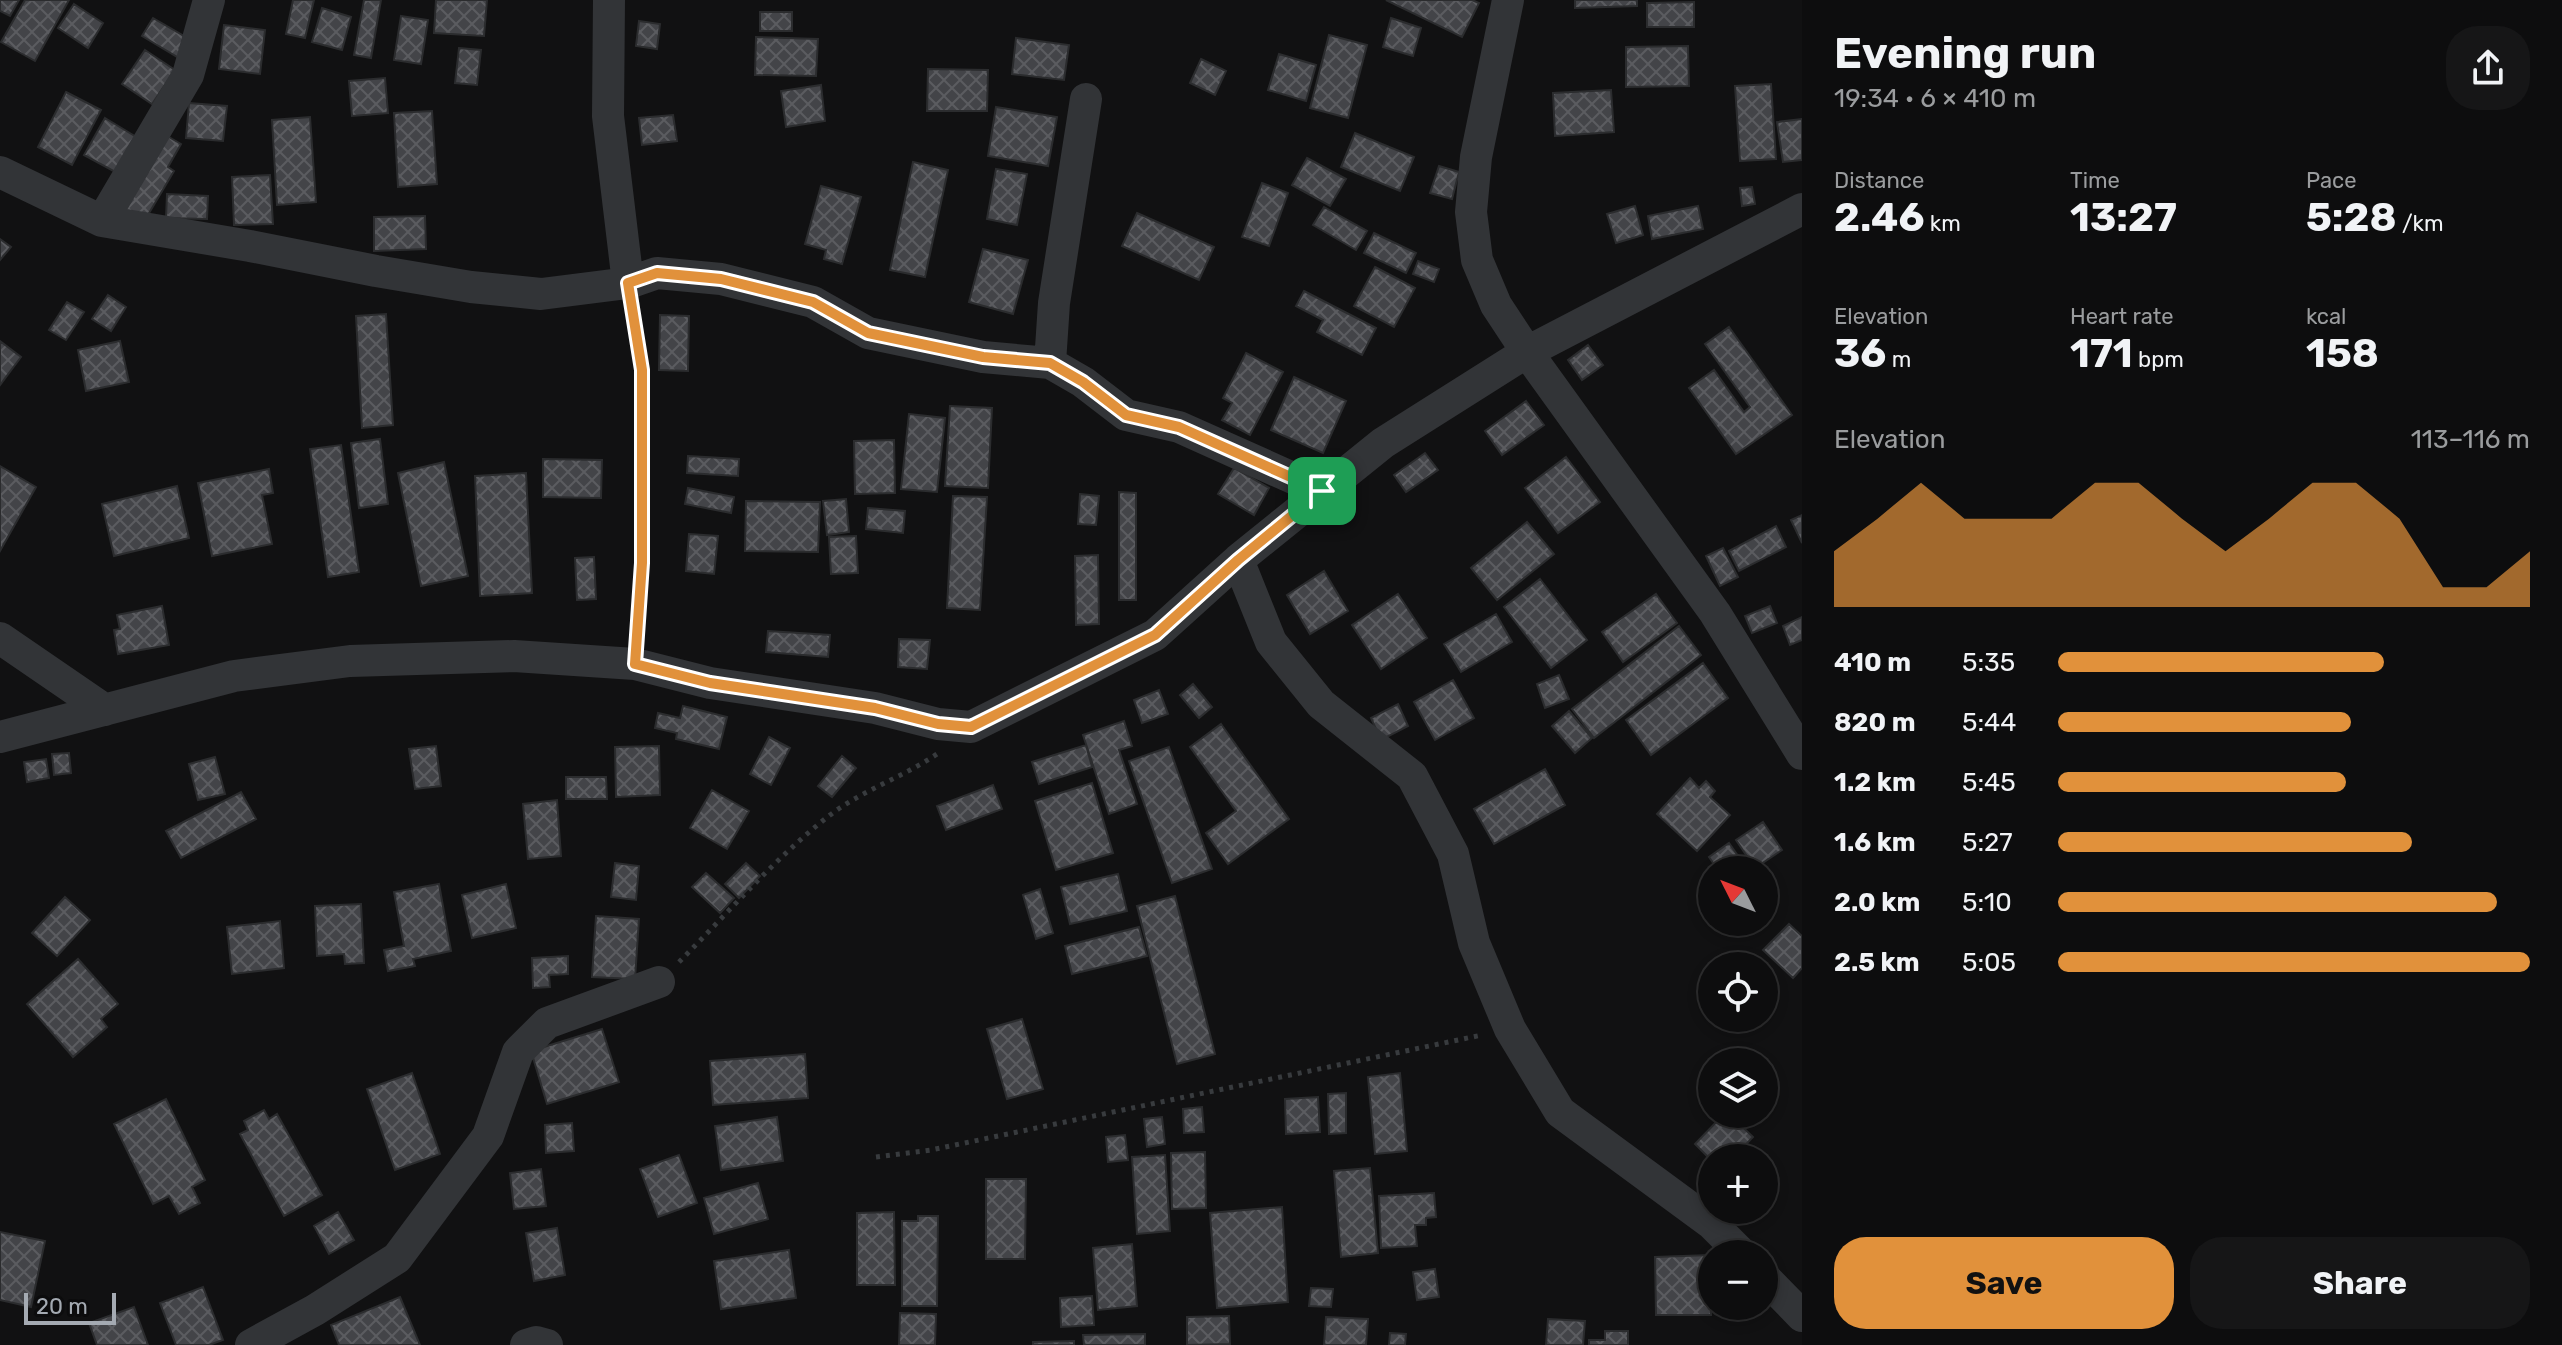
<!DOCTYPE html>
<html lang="en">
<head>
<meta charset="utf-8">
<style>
  :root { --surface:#0d0d0e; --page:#161617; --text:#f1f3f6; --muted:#9a9c9e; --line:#2d2d2e; --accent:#e1913b }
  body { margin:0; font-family:Rubik,sans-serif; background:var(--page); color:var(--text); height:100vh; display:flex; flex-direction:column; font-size:30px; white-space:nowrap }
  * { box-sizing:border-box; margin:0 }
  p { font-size:26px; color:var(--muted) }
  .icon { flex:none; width:44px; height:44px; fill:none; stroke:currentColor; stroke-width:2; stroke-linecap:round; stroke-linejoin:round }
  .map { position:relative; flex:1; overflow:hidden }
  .side { display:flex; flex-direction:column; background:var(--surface); width:760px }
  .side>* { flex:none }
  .needle { width:52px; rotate:312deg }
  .tools { position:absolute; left:1698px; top:856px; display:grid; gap:16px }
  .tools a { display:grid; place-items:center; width:80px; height:80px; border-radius:50%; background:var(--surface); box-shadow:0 4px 12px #0003,0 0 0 2px var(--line); font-size:40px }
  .scale { position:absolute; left:24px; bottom:20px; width:92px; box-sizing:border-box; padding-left:8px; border:4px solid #a4aab2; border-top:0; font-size:22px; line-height:28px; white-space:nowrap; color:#a4aab2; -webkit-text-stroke:6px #0c0c0d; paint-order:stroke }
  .pin { position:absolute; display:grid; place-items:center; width:68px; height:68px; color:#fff; margin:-34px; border-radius:16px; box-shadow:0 4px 12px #0006 }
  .round { display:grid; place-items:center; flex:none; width:84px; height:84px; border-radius:32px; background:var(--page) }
  .head { display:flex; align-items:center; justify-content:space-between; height:136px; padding:0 32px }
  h1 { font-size:44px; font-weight:700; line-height:60px }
  .stats { display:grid; grid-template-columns:repeat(3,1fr); gap:12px; height:136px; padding:8px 32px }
  .stats div { display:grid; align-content:center }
  .stats b { font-size:40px; font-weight:700 }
  .stats small { font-size:22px; font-weight:400 }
  .stats p { font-size:22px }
  .chart { height:224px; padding:16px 32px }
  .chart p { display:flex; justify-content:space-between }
  .chart svg { width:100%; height:144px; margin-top:8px; fill:var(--accent); opacity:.7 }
  .primary-button { display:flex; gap:16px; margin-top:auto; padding:16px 32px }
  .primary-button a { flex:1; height:92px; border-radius:32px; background:var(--accent); color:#111; font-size:32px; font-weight:700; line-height:92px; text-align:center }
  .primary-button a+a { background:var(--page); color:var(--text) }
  ul { padding:0 32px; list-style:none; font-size:26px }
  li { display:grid; grid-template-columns:128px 96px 1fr; align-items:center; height:60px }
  li i { height:20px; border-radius:10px; background:var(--accent) }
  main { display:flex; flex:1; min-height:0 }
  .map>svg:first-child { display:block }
  .building { fill:url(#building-cross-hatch); stroke:#2b2c2e; stroke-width:2 }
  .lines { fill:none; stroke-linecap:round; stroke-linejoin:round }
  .path { stroke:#383b3e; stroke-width:5; stroke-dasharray:4 6; stroke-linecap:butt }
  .minor { stroke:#323437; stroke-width:32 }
  .route-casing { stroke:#fff; stroke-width:16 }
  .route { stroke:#e1913b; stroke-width:10 }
</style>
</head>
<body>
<main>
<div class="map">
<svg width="1802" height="1345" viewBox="0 0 1802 1345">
  <defs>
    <pattern id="building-cross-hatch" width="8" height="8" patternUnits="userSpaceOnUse" patternTransform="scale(2)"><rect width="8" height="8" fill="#434448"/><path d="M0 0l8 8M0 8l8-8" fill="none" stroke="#5b5c60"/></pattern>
  </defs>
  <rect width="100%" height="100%" fill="#111112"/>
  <!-- building -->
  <path class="building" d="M0,0H19L10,16L0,11Z
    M25,0H69L35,61L1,42Z
    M293,0H314L305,38L286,34Z
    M364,0H381L371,58L354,55Z
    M436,0H487L484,36L434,33Z
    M1386,0H1472L1479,3L1462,37Z
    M1575,0H1637V6L1575,8Z
    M1694,2V27H1647V3Z
    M74,4L103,23L88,48L58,28Z
    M322,8L351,17L342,50L312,42Z
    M760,12H792V31H760Z
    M401,16L428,20L421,64L394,60Z
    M153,18L189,39L179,58L142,36Z
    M1391,18L1421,28L1413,56L1383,47Z
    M639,21L660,24L657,49L636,46Z
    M224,25L265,30L260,74L219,69Z
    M1329,35L1367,45L1348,118L1310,108Z
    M756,37L818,39L816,76L755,75Z
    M1016,38L1069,45L1064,80L1012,74Z
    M1688,46L1689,86L1626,87V47Z
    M459,48L481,50L477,85L455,83Z
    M145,50L175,70L152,104L122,84Z
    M1279,54L1316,65L1306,101L1268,90Z
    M1201,59L1226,71L1215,95L1190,83Z
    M928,69L988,70L987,111H927Z
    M385,78L388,113L352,116L349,81Z
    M1771,84L1776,159L1740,161L1735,86Z
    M821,85L825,121L786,127L781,91Z
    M1611,90L1614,132L1555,136L1553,93Z
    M66,92L101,110L72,165L38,147Z
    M189,103L227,106L223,141L186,138Z
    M996,107L1057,117L1048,166L988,156Z
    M432,111L437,184L398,187L394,113Z
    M673,115L677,141L642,145L639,118Z
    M310,117L316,202L277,205L272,120Z
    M105,118L138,138L117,173L84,155Z
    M1802,119V160L1783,162L1777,122Z
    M162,133L181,144L168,167L174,171L142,225L117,210Z
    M1355,133L1414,157L1400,191L1341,167Z
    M1307,158L1346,179L1330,206L1292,185Z
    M913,162L948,170L925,277L890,270Z
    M1439,166L1459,172L1452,199L1430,193Z
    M996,169L1027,174L1017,225L987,219Z
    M270,175L273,224L234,225L232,177Z
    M1262,183L1288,193L1269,246L1242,237Z
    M821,186L861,197L842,264L824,259L826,250L805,244Z
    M1752,187L1755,204L1742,206L1740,188Z
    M167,194L208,196L207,219L166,218Z
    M1635,206L1643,235L1616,243L1607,214Z
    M1698,206L1703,229L1652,239L1648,216Z
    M1324,207L1367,231L1356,250L1313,225Z
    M1137,213L1214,247L1199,280L1122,246Z
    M425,216L426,249L374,251V217Z
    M1374,233L1416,253L1406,273L1364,253Z
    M0,239L11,247L0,260Z
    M983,249L1028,260L1013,314L969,302Z
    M1418,261L1439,269L1434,282L1413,274Z
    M1375,267L1415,288L1394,327L1354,306Z
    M1304,291L1376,328L1362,355L1317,332L1323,320L1296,306Z
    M108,295L126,307L111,331L92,319Z
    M67,302L84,312L66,340L49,330Z
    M386,314L393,425L362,428L356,316Z
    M660,315L689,316L688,371L659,370Z
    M1729,327L1792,415L1736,454L1689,388L1714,370L1744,412L1750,407L1705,344Z
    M0,341L21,357L0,385Z
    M120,341L129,382L86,391L78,350Z
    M1588,345L1603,365L1582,380L1568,360Z
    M1246,353L1283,372L1250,435L1222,420L1232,403L1223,398Z
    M1294,377L1346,401L1323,453L1271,430Z
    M1526,401L1544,425L1502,455L1485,431Z
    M950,406L992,408L988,488L945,486Z
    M909,414L945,418L937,492L901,489Z
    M380,439L388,504L359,508L351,443Z
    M894,440L895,493L855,494L854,441Z
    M341,445L359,572L328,577L310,449Z
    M1425,453L1438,470L1406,492L1394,475Z
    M688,456L739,459L738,476L687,473Z
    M1566,457L1600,502L1558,533L1525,488Z
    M543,459L602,460L601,498L543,497Z
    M444,462L468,576L421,586L398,473Z
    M0,466L36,487L0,551Z
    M1234,468L1269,488L1254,515L1218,494Z
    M269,469L273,493L262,495L272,544L212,556L198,483Z
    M526,473L532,593L480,596L475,476Z
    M177,486L189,538L114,556L102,504Z
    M688,488L734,497L731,513L685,504Z
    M1119,492L1136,493V600H1119Z
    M1080,494L1099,496L1096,525L1078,524Z
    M953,496L987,497L980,610L947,608Z
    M846,499L849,532L827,535L823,501Z
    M746,501L820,502L818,552L745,551Z
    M868,508L905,511L903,533L866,529Z
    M1802,515V543L1791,520Z
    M1527,522L1554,554L1497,600L1471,568Z
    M1776,526L1786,547L1739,571L1729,551Z
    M689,534L718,536L714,574L686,571Z
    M856,536L858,573L831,574L829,537Z
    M1723,548L1738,577L1720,586L1706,556Z
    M1098,555L1099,624L1076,625L1075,556Z
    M594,557L596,599L577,600L575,558Z
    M1324,571L1348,611L1310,634L1287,595Z
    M1540,579L1587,640L1551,668L1504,607Z
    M1398,594L1427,638L1381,669L1352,625Z
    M1656,594L1677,623L1623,662L1602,632Z
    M162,606L169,645L118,654L114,630L120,629L117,615Z
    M1770,606L1777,623L1752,633L1745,616Z
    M1496,614L1512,642L1461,672L1444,644Z
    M1802,617V640L1790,645L1783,626Z
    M1679,626L1701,655L1594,738L1572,709Z
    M768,631L830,635L828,657L766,652Z
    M899,639L930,640L927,669L898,667Z
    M1703,663L1728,698L1651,755L1626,720Z
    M1559,675L1569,699L1545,708L1537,684Z
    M1453,680L1474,718L1435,740L1414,702Z
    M1193,684L1212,707L1199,718L1180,695Z
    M1159,690L1168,714L1142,723L1134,700Z
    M1398,704L1408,726L1381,740L1371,718Z
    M683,706L727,717L719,749L676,739L677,733L655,728L658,713L680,718Z
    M1569,711L1592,738L1575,753L1552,726Z
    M1124,721L1132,746L1119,750L1137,804L1109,814L1083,735Z
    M1221,724L1289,819L1228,864L1206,833L1236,811L1190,747Z
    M769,737L790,748L771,785L750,774Z
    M1086,745L1092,767L1039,784L1032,762Z
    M436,746L441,786L415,789L409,749Z
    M659,746L660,795L616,797L615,747Z
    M1169,747L1212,869L1172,883L1129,761Z
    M69,753L71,773L54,775L52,754Z
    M842,756L856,768L832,797L818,786Z
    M215,757L225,794L198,800L189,764Z
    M46,759L49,778L27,782L24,762Z
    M1545,769L1565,805L1494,844L1474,809Z
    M566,777H606L607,799H566Z
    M1690,778L1699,788L1706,781L1715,791L1710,797L1730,815L1697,851L1657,814Z
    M1092,783L1113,853L1056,870L1035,801Z
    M993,785L1002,809L946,830L937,806Z
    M712,790L749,811L727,849L690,828Z
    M241,792L256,819L181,858L166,831Z
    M557,800L561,856L528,859L523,804Z
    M1763,822L1782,850L1755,868L1736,840Z
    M1729,843L1748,870H1718L1709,857Z
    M615,863L639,866L636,900L611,897Z
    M746,863L760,876L739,898L725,884Z
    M706,873L734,898L720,913L692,887Z
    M1118,874L1127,911L1070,924L1061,887Z
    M439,884L451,951L413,959L415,966L388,971L384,950L404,946L394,892Z
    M506,884L516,928L472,938L462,895Z
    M1040,889L1053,933L1036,939L1023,895Z
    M1175,896L1215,1054L1177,1064L1137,906Z
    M65,897L90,920L57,956L32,933Z
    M361,904L364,963L345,964L344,954L317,956L315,906Z
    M596,916L639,919L635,979L592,977Z
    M280,921L284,968L232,974L227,927Z
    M1789,924L1802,936V968L1793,978L1763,950Z
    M1139,927L1147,956L1072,974L1065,946Z
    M568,956V974L549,975L550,987L533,988L532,958Z
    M78,959L118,1004L101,1019L107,1027L73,1057L27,1004Z
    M1022,1019L1043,1089L1007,1099L987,1029Z
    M602,1029L619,1082L547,1104L531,1051Z
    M805,1054L808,1098L713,1105L710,1061Z
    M412,1073L440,1154L395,1170L367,1089Z
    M1400,1073L1407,1151L1375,1154L1368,1077Z
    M1346,1093V1133L1329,1134L1328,1094Z
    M1318,1097L1320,1132L1286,1134L1285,1099Z
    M166,1099L205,1180L192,1187L200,1203L179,1214L169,1196L153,1204L114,1124Z
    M1202,1107L1204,1132L1184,1133L1183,1109Z
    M264,1110L269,1119L277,1114L322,1195L284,1216L240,1134L248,1130L244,1121Z
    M1724,1114H1729L1753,1137L1733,1158H1712V1161L1695,1144Z
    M777,1117L783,1161L721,1170L715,1126Z
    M1162,1117L1165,1144L1147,1147L1144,1119Z
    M572,1123L574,1151L546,1153L545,1125Z
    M1125,1135L1128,1160L1108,1162L1106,1137Z
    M1205,1152L1206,1208L1172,1209L1171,1153Z
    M679,1155L697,1203L658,1217L640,1169Z
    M1165,1155L1170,1231L1137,1234L1132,1157Z
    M1370,1168L1378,1253L1341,1257L1334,1171Z
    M541,1169L546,1206L514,1209L510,1173Z
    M986,1179H1026L1025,1259H986Z
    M758,1183L768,1219L714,1234L704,1198Z
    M1434,1193L1436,1217L1426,1218V1225H1415L1417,1246L1381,1248L1379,1196Z
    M1282,1207L1288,1302L1217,1308L1210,1213Z
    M338,1212L354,1240L329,1254L314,1226Z
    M894,1212L895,1285H857V1213Z
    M918,1216H938L937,1306H902V1221H918Z
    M557,1228L565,1275L534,1281L526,1233Z
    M0,1232L45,1241L31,1307L0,1300Z
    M1132,1244L1137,1306L1098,1310L1093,1248Z
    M789,1250L796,1298L721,1309L714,1261Z
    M1710,1255L1711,1315H1656L1655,1257Z
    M1435,1269L1439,1297L1417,1300L1413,1272Z
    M203,1287L223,1340L209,1345H176L160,1303Z
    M1311,1288L1333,1289L1331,1307L1309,1306Z
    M1092,1296L1094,1325L1061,1327L1060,1298Z
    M400,1297L420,1345H339L331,1325Z
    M134,1307L148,1345H97L89,1323Z
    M900,1313L936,1314L935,1345H899Z
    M1229,1316L1230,1344L1187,1345V1317Z
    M1326,1317L1368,1319L1366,1345H1324Z
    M1548,1319L1585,1321L1583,1345H1546Z
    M1605,1331H1628V1345H1589V1340H1605Z
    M1390,1333L1406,1334L1405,1345H1389Z
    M1145,1334V1345H1084L1083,1335Z
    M1074,1341V1345H1033V1342Z"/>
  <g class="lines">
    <!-- path -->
    <path class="path" d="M633,314L642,370V563L637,635
      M679,962C728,913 775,858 830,815C863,790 903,777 937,754
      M876,1157L931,1150L1482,1035"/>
    <!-- minor -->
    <path class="minor" d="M609,0L608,116L628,283
      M1508,0L1476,157L1471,212L1477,260L1496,305L1527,352L1715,613L1802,754
      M0,172L102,221L250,246L376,271L471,287L541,294L628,283L657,273L721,279L813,302L868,333L983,357L1050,363L1054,303L1086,99
      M102,221L188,75L209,0
      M1050,363L1083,382L1126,415L1179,427L1322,491
      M1238,560L1271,642L1321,704L1412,776L1453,854L1474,943L1510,1029L1560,1112L1711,1223L1742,1254
      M0,638L105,710
      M0,737L234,676L350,661L514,656L635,664L710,683L875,708L938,724L971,727L1155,635L1238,560L1383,443L1527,352L1802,209
      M1764,1277L1802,1316
      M251,1345L315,1310L397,1258L488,1136L518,1052L547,1023L659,982
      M526,1345L536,1342L547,1345"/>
  </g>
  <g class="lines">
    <defs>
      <path id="route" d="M657,273L721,279L813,302L868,333L983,357L1050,363L1083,382L1126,415L1179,427L1322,491L1238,560L1155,635L971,727L938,724L875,708L710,683L635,664L642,563V370L628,283Z"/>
    </defs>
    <!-- route casing -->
    <use href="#route" class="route-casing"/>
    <!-- route -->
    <use href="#route" class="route"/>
  </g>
</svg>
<div class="tools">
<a><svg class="needle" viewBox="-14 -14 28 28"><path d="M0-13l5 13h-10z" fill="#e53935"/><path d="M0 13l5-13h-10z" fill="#9a9c9e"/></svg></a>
<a><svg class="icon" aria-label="locate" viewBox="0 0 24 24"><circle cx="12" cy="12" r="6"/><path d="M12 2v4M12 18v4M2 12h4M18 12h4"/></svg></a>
<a><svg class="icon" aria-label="layers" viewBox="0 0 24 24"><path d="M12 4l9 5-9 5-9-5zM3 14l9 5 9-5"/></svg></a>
<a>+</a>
<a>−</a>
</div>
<div class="scale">20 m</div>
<div class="pin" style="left:1322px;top:491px;background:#1e9e55"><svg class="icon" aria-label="arrive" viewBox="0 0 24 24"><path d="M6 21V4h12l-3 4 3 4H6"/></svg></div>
</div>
<section class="side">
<div class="head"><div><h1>Evening run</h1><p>19:34 · 6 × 410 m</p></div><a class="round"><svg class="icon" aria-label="share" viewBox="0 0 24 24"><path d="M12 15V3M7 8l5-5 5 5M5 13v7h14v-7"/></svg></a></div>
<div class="stats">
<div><p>Distance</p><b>2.46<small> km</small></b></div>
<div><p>Time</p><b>13:27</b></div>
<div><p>Pace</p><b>5:28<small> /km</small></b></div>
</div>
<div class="stats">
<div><p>Elevation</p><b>36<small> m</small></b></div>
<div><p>Heart rate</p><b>171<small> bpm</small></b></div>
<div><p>kcal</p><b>158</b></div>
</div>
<div class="chart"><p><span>Elevation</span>113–116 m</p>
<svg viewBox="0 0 160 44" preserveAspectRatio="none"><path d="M0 44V27L10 17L20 6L30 17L40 17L50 17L60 6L70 6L80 17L90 27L100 17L110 6L120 6L130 17L140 38L150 38L160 27V44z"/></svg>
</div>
<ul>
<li><b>410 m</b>5:35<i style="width:69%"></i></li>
<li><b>820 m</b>5:44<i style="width:62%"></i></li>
<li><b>1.2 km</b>5:45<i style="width:61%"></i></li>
<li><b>1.6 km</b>5:27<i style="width:75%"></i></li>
<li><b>2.0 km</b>5:10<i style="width:93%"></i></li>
<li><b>2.5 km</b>5:05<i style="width:100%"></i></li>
</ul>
<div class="primary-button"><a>Save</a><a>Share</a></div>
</section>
</main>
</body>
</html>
